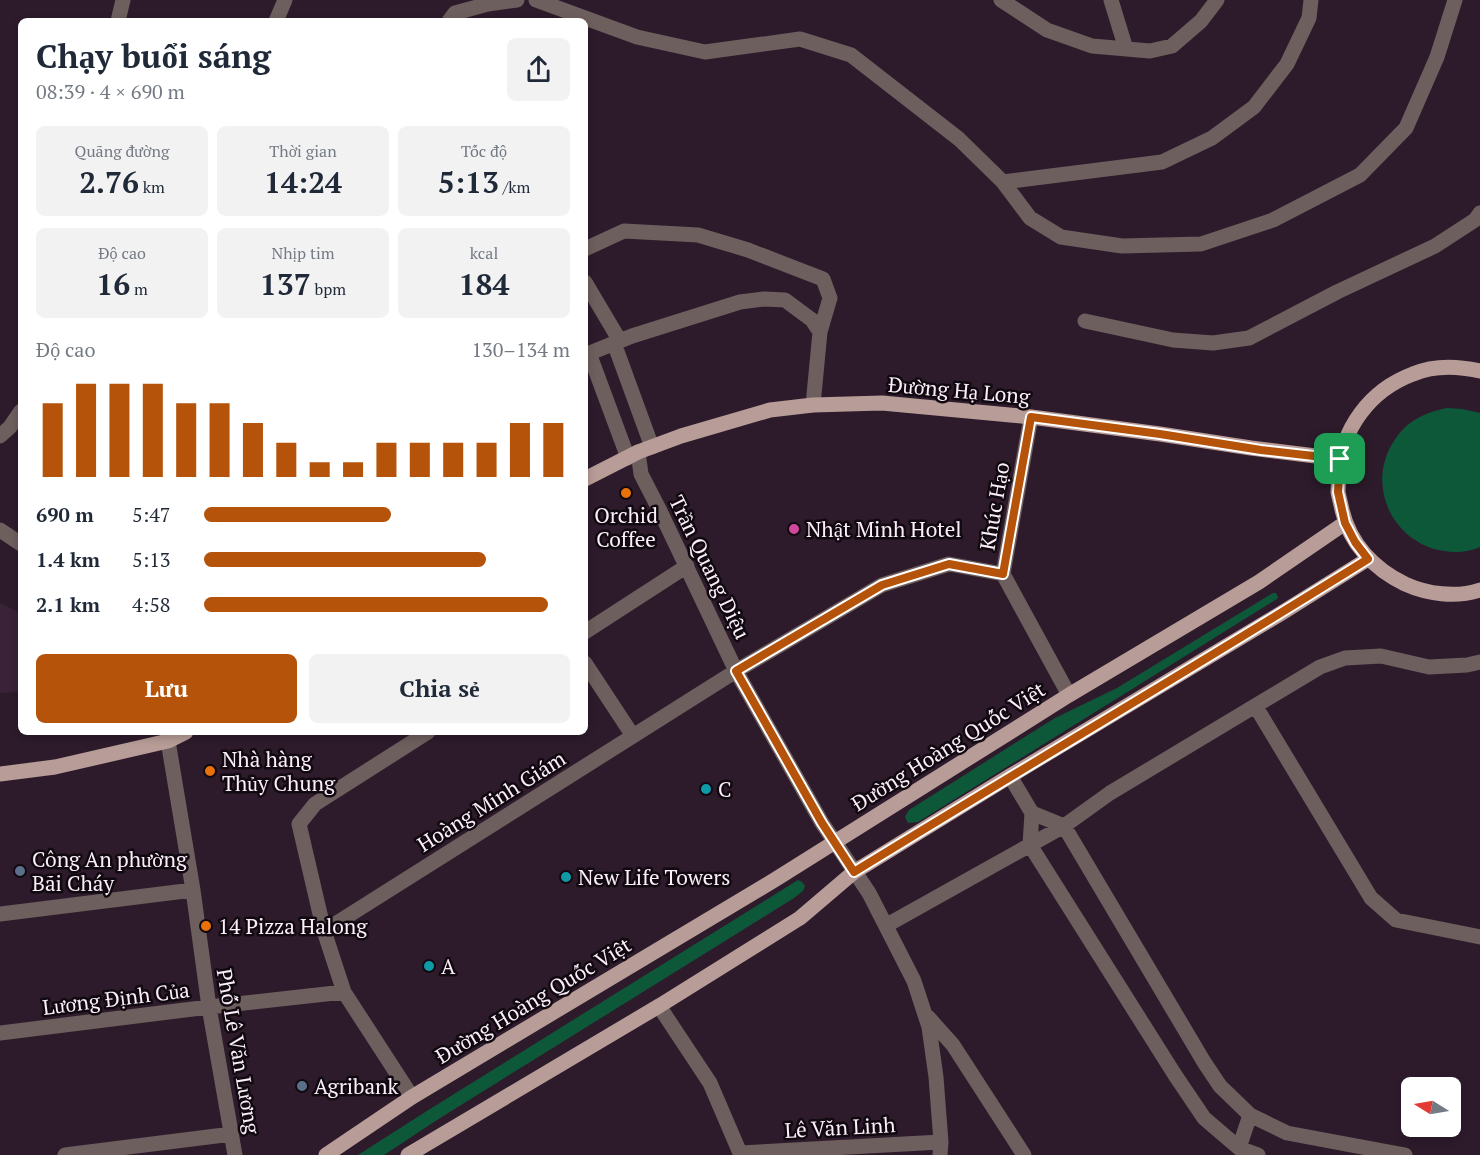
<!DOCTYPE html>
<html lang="vi">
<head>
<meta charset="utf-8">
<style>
  :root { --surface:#fff; --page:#f2f2f3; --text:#1f2937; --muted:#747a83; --accent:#b45309 }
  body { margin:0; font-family:"PT Serif",serif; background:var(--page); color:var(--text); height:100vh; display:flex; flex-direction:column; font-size:22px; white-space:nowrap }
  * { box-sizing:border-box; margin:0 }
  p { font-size:20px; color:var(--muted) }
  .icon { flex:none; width:33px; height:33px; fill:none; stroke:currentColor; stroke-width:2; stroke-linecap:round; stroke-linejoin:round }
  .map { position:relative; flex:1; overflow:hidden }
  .panel { position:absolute; left:18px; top:18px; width:570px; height:717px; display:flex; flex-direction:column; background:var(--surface); border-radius:9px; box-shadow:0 3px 9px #0003 }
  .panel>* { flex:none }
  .needle { width:39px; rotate:281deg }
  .controls { position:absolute; left:1401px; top:1077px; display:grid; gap:12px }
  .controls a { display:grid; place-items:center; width:60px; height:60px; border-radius:9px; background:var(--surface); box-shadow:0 3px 9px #0003; font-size:30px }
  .pin { position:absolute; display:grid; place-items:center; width:51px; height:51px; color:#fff; margin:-26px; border-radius:12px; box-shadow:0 3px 9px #0006 }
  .round { display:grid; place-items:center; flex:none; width:63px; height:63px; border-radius:9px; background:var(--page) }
  .head { display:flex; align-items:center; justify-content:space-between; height:102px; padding:0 18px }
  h1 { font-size:33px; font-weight:800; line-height:45px }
  .figures { display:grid; grid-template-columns:repeat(3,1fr); gap:9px; height:102px; padding:6px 18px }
  .figures div { display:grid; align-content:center; border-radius:9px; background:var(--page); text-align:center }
  .figures b { font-size:30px; font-weight:800 }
  .figures small { font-size:16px; font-weight:400 }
  .figures p { font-size:16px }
  .chart { height:168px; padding:12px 18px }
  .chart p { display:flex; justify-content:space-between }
  .chart svg { width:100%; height:108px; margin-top:6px; stroke:var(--accent); stroke-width:6 }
  .action { display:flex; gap:12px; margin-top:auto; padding:12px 18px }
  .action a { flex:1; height:69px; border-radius:9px; background:var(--accent); color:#fff; font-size:24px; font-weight:800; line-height:69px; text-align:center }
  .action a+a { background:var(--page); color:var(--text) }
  ul { padding:0 18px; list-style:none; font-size:20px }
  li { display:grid; grid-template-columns:96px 72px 1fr; align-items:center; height:45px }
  li i { height:15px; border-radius:8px; background:var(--accent) }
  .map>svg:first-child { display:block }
  .built { fill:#3a2238 }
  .green { fill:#0e583a }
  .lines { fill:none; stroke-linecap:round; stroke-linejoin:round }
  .minor { stroke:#6d5f5d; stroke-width:15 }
  .major { stroke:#b89c97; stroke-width:15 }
  .route-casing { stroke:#fff; stroke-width:12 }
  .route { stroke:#b45309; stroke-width:8 }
  .food-dot { fill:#e8710a; stroke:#110910; stroke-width:2 }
  .hotel-dot { fill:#d1479c; stroke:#110910; stroke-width:2 }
  .culture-dot { fill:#0f9aa8; stroke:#110910; stroke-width:2 }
  .service-dot { fill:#5c6f8a; stroke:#110910; stroke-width:2 }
  .labels { text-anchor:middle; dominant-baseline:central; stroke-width:5; stroke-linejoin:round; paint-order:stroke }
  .street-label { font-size:21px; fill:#fceffb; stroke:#110910 }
  .poi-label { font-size:21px; fill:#fceffb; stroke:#110910; text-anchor:start }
</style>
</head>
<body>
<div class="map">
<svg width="1480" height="1155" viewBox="0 0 1480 1155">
  <rect width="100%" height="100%" fill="#2d1b2c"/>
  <!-- built -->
  <path class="built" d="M0,603L21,613V691L0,693Z"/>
  <!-- green -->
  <path class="green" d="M1447,408L1462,409L1480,413V547C1469,552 1456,553 1444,551C1391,543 1364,482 1396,438C1408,420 1427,412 1447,408Z
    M1273,593H1276L1278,597L1277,599L918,822L908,823L905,817L909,810L1055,718L1117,688Z
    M798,880L802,882L805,886L803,891L794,898L437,1120L384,1155H358L430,1109Z"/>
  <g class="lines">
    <!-- minor -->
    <path class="minor" d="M536,0L637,37L705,52L800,39L851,55L959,139L1003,182L1030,218L1061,237L1122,246L1201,244L1273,220L1360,175L1406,128L1437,57L1455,0
      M1001,0L1047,30L1092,46L1150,51L1172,46L1201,21L1217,0
      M1111,0L1126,49
      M118,21L123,0
      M276,21L285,0
      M449,21L455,13L488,4L517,0
      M1003,182L1162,162L1212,138L1254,107L1287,64L1309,18L1311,0
      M585,249L624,231L698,235L748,250L823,279L830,298L820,332L813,405
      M585,282L620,341
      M1085,321L1173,340L1213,343L1249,338L1337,292L1435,246L1475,220L1480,213
      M614,343L652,447
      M589,353L628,458
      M585,355L632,336L740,302L764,299L785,300L812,320L820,332
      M1031,417L1003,574L1069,695
      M0,436L10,427L21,411
      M638,452L641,474L660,511L736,671L822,823L869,893L914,981L929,1027L936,1077L941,1142L940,1155
      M0,530L21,544
      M585,632L687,566
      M585,663L633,736
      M1256,707L1371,898L1396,920L1480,937
      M168,741L193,890L209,1007L235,1155
      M1010,776L1032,813L1030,845L1175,1075L1204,1118L1239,1148L1258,1155
      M1032,813L1064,826L1204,1062L1220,1086L1250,1115L1287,1133L1405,1155
      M0,914L193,890
      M887,925L1064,826L1110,793L1320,667L1345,658L1381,656L1429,667L1467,665L1480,662
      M324,931L736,671L882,585L949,564L1003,574
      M659,1006L710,1083L740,1153V1155
      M928,1017L953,1045L1024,1155
      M0,1033L209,1007L344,992
      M412,1097L344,992L324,931L299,824L315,804L428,732
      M1239,1148L1250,1115
      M740,1153L941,1142
      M65,1155L232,1134"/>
    <!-- major -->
    <path class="major" d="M1480,371C1458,366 1434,365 1413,374C1370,390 1341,429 1339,474C1339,480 1338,486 1338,492C1339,498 1341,504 1342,510C1350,544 1374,569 1405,584C1427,594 1456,598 1480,590
      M585,479L638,452L681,436L770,410L813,405L882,403L1031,417L1160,434L1251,448L1340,459
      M0,774L55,767L168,741L186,732
      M326,1155L412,1097L776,879L1069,695L1259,582L1345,523
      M408,1155L659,1006L800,918L854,872L1010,776L1280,614L1368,559"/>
  </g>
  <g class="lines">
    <defs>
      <path id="route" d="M1031,417L1160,434L1261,450L1340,459L1338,492L1345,523L1355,542L1368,559C1198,665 1025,767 854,872L822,823L736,671L882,585L949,564L1003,574Z"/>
    </defs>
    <!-- route casing -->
    <use href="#route" class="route-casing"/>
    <!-- route -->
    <use href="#route" class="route"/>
  </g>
  <!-- markers -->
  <g class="food-dot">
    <circle cx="626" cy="493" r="6"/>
    <circle cx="210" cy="771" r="6"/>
    <circle cx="206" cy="926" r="6"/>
  </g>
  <circle class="hotel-dot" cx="794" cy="529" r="6"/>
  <g class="culture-dot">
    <circle cx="706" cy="789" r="6"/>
    <circle cx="566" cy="877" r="6"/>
    <circle cx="429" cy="966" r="6"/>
  </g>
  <g class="service-dot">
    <circle cx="20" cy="871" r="6"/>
    <circle cx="302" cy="1086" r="6"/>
  </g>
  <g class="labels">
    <!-- street labels -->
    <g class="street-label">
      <text transform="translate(959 390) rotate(5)">Đường Hạ Long</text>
      <text transform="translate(994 506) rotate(-80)">Khúc Hạo</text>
      <text transform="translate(710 567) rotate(64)">Trần Quang Diệu</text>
      <text transform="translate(948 746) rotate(-32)">Đường Hoàng Quốc Việt</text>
      <text transform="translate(491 801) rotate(-32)">Hoàng Minh Giám</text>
      <text transform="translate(116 998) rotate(-7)">Lương Định Của</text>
      <text transform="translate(533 1000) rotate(-31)">Đường Hoàng Quốc Việt</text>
      <text transform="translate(239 1051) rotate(80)">Phố Lê Văn Lương</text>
      <text transform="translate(840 1127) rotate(-3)">Lê Văn Linh</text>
    </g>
    <!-- poi labels -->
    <g class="poi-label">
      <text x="626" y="515" text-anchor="middle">Orchid<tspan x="626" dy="24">Coffee</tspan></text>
      <text x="806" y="529">Nhật Minh Hotel</text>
      <text x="222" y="759">Nhà hàng<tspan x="222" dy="24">Thủy Chung</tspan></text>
      <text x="718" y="789">C</text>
      <text x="32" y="859">Công An phường<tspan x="32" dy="24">Bãi Cháy</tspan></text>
      <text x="578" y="877">New Life Towers</text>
      <text x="218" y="926">14 Pizza Halong</text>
      <text x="441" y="966">A</text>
      <text x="314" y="1086">Agribank</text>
    </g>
  </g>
</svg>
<div class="controls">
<a><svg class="needle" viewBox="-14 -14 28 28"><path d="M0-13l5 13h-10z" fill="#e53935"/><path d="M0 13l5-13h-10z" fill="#747a83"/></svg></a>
</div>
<div class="pin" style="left:1340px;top:459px;background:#1e9e55"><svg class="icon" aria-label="arrive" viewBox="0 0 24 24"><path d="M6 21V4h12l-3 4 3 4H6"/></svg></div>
<section class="panel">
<div class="head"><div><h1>Chạy buổi sáng</h1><p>08:39 · 4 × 690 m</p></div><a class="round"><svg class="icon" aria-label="share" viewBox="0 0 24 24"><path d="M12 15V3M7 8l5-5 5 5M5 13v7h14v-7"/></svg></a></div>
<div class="figures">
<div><p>Quãng đường</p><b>2.76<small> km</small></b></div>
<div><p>Thời gian</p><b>14:24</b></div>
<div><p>Tốc độ</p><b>5:13<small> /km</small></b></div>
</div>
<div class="figures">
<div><p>Độ cao</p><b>16<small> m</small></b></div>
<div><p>Nhịp tim</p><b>137<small> bpm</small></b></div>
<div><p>kcal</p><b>184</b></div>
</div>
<div class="chart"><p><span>Độ cao</span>130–134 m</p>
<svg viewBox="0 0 160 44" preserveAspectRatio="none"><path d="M5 44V14M15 44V6M25 44V6M35 44V6M45 44V14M55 44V14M65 44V22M75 44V30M85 44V38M95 44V38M105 44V30M115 44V30M125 44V30M135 44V30M145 44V22M155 44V22"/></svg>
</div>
<ul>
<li><b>690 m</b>5:47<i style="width:51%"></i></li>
<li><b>1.4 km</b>5:13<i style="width:77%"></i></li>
<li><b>2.1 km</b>4:58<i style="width:94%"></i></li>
</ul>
<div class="action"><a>Lưu</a><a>Chia sẻ</a></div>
</section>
</div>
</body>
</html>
